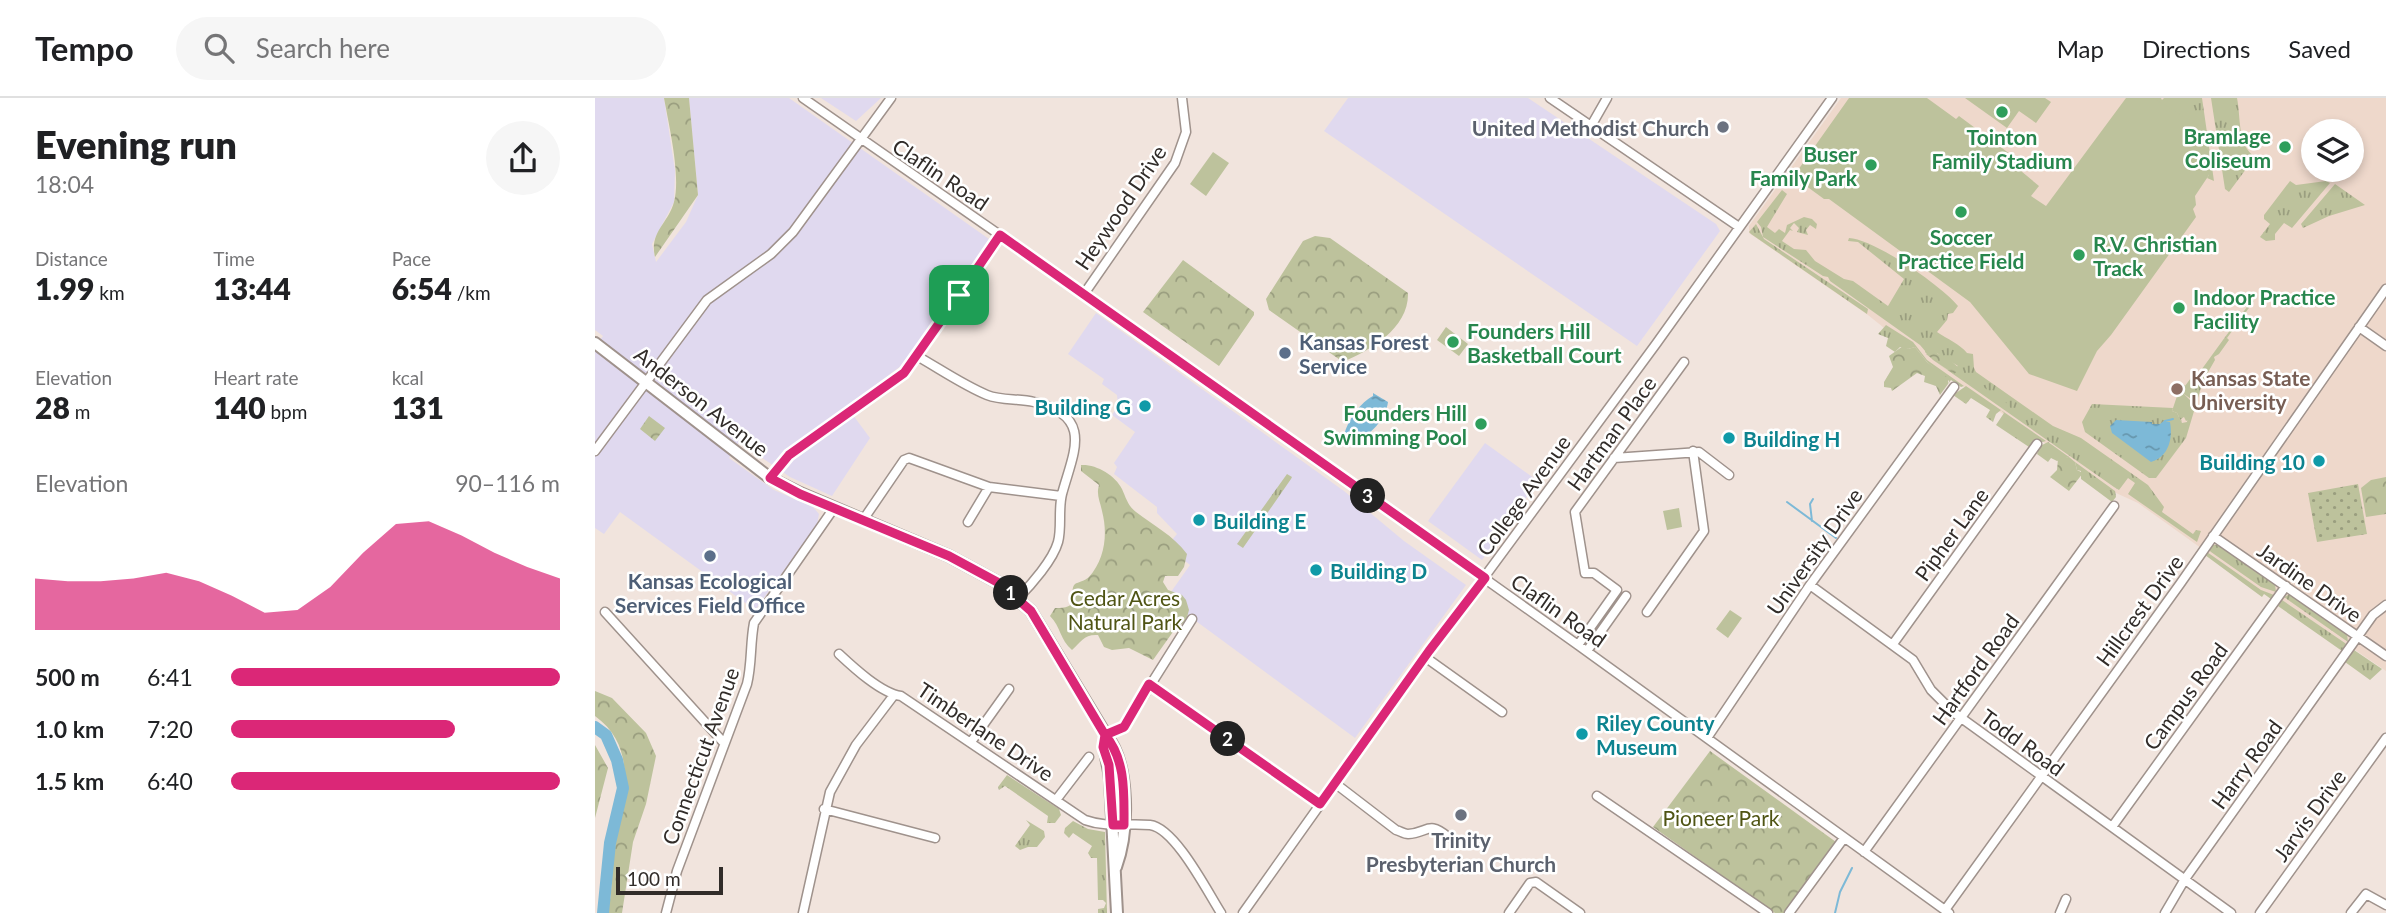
<!DOCTYPE html>
<html lang="en">
<head>
<meta charset="utf-8">
<style>
  :root { --surface:#fff; --page:#f6f6f6; --text:#202124; --muted:#757577; --line:#e0e0e0; --accent:#db2777 }
  body { margin:0; font-family:Lato,sans-serif; background:var(--page); color:var(--text); height:100vh; display:flex; flex-direction:column; font-size:26px; white-space:nowrap }
  * { box-sizing:border-box; margin:0 }
  p { font-size:23px; color:var(--muted) }
  .icon { flex:none; width:38px; height:38px; fill:none; stroke:currentColor; stroke-width:2; stroke-linecap:round; stroke-linejoin:round }
  .map { position:relative; flex:1; overflow:hidden }
  .side { display:flex; flex-direction:column; background:var(--surface); width:595px }
  .side>* { flex:none }
  .controls { position:absolute; left:1706px; top:21px; display:grid; gap:14px }
  .controls a { display:grid; place-items:center; width:63px; height:63px; border-radius:50%; background:var(--surface); box-shadow:0 4px 10px #0003; font-size:35px }
  .scale { position:absolute; left:21px; bottom:18px; width:107px; box-sizing:border-box; padding-left:7px; border:4px solid #312c29; border-top:0; font-size:19px; line-height:24px; white-space:nowrap; color:#312c29; -webkit-text-stroke:5px #fff; paint-order:stroke }
  .pin { position:absolute; display:grid; place-items:center; width:60px; height:60px; color:#fff; margin:-30px; border-radius:14px; box-shadow:0 4px 10px #0006 }
  .km { position:absolute; width:35px; height:35px; margin:-18px; border-radius:50%; background:#222; color:#fff; font-size:19px; line-height:35px; text-align:center }
  .round { display:grid; place-items:center; flex:none; width:74px; height:74px; border-radius:37px; background:var(--page) }
  .head { display:flex; align-items:center; justify-content:space-between; height:119px; padding:0 35px }
  h1 { font-size:38px; font-weight:800; line-height:52px }
  .stats { display:grid; grid-template-columns:repeat(3,1fr); gap:10px; height:119px; padding:7px 35px }
  .stats div { display:grid; align-content:center }
  .stats b { font-size:30px; font-weight:800 }
  .stats small { font-size:19px; font-weight:400 }
  .stats p { font-size:19px }
  .chart { height:196px; padding:14px 35px }
  .chart p { display:flex; justify-content:space-between }
  .chart svg { width:100%; height:126px; margin-top:7px; fill:var(--accent); opacity:.7 }
  ul { padding:0 35px; list-style:none; font-size:23px }
  li { display:grid; grid-template-columns:112px 84px 1fr; align-items:center; height:52px }
  li i { height:18px; border-radius:9px; background:var(--accent) }
  header { display:flex; align-items:center; gap:42px; box-sizing:border-box; height:98px; padding:0 35px; background:var(--surface); border-bottom:2px solid var(--line) }
  header strong { font-size:33px }
  nav { display:flex; gap:38px; margin-inline-start:auto; font-size:24px }
  .search { width:490px; height:63px; background:var(--page); display:flex; align-items:center; gap:18px; box-sizing:border-box; padding:0 24px; border-radius:38px; color:var(--muted); font-size:26px }
  main { display:flex; flex:1; min-height:0 }
  .map>svg:first-child { display:block }
  .commercial { fill:#e0d9ef }
  .education { fill:#eed8cb; fill-rule:evenodd }
  .grass { fill:url(#grass-tufts) }
  .forest { fill:url(#forest-crowns) }
  .garden { fill:url(#garden-dots) }
  .pitch { fill:#bdc29c }
  .water { fill:url(#water-ripples) }
  .lines { fill:none; stroke-linecap:round; stroke-linejoin:round }
  .stream { stroke:#7db9d7; stroke-width:2 }
  .river { stroke:#7db9d7; stroke-width:12 }
  .minor-casing { stroke:#9f928c; stroke-width:11 }
  .major-casing { stroke:#9f928c; stroke-width:14 }
  .minor { stroke:#fff; stroke-width:8 }
  .major { stroke:#fff; stroke-width:10 }
  .route-casing { stroke:#fff; stroke-width:14 }
  .route { stroke:#db2777; stroke-width:9 }
  .leisure-dot { fill:#2e9e5b; stroke:#fff; stroke-width:2.5 }
  .worship-dot { fill:#6b7280; stroke:#fff; stroke-width:2.5 }
  .service-dot { fill:#5c6f8a; stroke:#fff; stroke-width:2.5 }
  .education-dot { fill:#8d6e63; stroke:#fff; stroke-width:2.5 }
  .culture-dot { fill:#0f9aa8; stroke:#fff; stroke-width:2.5 }
  .labels { text-anchor:middle; dominant-baseline:central; stroke-width:5; stroke-linejoin:round; paint-order:stroke }
  .worship-label { font-size:21px; font-weight:bold; fill:#5b616d; stroke:#fff; text-anchor:end }
  .leisure-label { font-size:21px; font-weight:bold; fill:#27864d; stroke:#fff; text-anchor:end }
  .street-label { font-size:21px; fill:#312c29; stroke:#fff }
  .service-label { font-size:21px; font-weight:bold; fill:#4e5e75; stroke:#fff; text-anchor:start }
  .education-label { font-size:21px; font-weight:bold; fill:#785e54; stroke:#fff; text-anchor:start }
  .culture-label { font-size:21px; font-weight:bold; fill:#0d838f; stroke:#fff; text-anchor:start }
  .park-label { font-size:21px; fill:#4f5414; stroke:#fff }
</style>
</head>
<body>
<header>
<strong>Tempo</strong>
<div class="search"><svg class="icon" aria-label="search" viewBox="0 0 24 24"><circle cx="10" cy="10" r="6"/><path d="M15 15l6 6"/></svg>Search here</div>
<nav><a>Map</a><a>Directions</a><a>Saved</a></nav>
</header>
<main>
<section class="side">
<div class="head"><div><h1>Evening run</h1><p>18:04</p></div><a class="round"><svg class="icon" aria-label="share" viewBox="0 0 24 24"><path d="M12 15V3M7 8l5-5 5 5M5 13v7h14v-7"/></svg></a></div>
<div class="stats">
<div><p>Distance</p><b>1.99<small> km</small></b></div>
<div><p>Time</p><b>13:44</b></div>
<div><p>Pace</p><b>6:54<small> /km</small></b></div>
</div>
<div class="stats">
<div><p>Elevation</p><b>28<small> m</small></b></div>
<div><p>Heart rate</p><b>140<small> bpm</small></b></div>
<div><p>kcal</p><b>131</b></div>
</div>
<div class="chart"><p><span>Elevation</span>90–116 m</p>
<svg viewBox="0 0 160 44" preserveAspectRatio="none"><path d="M0 44V26L10 27L20 27L30 26L40 24L50 27L60 32L70 38L80 37L90 29L100 17L110 7L120 6L130 11L140 17L150 22L160 26V44z"/></svg>
</div>
<ul>
<li><b>500 m</b>6:41<i style="width:100%"></i></li>
<li><b>1.0 km</b>7:20<i style="width:68%"></i></li>
<li><b>1.5 km</b>6:40<i style="width:100%"></i></li>
</ul>
</section>
<div class="map">
<svg width="1791" height="815" viewBox="0 0 1791 815">
  <defs>
    <pattern id="grass-tufts" width="24" height="20" patternUnits="userSpaceOnUse" patternTransform="scale(1.75)"><rect width="24" height="20" fill="#bdc29c"/><path d="M3 7l-1-3M5 7V3M7 7l1-3M15 17l-1-3M17 17v-4M19 17l1-3" fill="none" stroke="#9a9e7f"/></pattern>
    <pattern id="forest-crowns" width="20" height="18" patternUnits="userSpaceOnUse" patternTransform="scale(1.75)"><rect width="20" height="18" fill="#bdc29c"/><path d="M2 6a3 3 0 1 1 6 0M12 15a3 3 0 1 1 6 0" fill="none" stroke="#9a9e7f"/></pattern>
    <pattern id="garden-dots" width="8" height="8" patternUnits="userSpaceOnUse" patternTransform="scale(1.75)"><rect width="8" height="8" fill="#bdc29c"/><path d="M2 2h.1M6 6h.1" fill="none" stroke="#9a9e7f" stroke-width="1.8" stroke-linecap="round"/></pattern>
    <pattern id="water-ripples" width="26" height="14" patternUnits="userSpaceOnUse" patternTransform="scale(1.75)"><rect width="26" height="14" fill="#7db9d7"/><path d="M2 4q2-2 4 0t4 0M15 11q2-2 4 0t4 0" fill="none" stroke="#6797ae"/></pattern>
  </defs>
  <rect width="100%" height="100%" fill="#f1e4dd"/>
  <!-- commercial -->
  <path class="commercial" d="M0,0H69L80,73L79,104L57,146L61,164L91,124L103,97L94,0H194L394,141L311,264L252,309L275,340L237,398L195,379L144,344L134,360L179,392L218,409L224,416L222,427L160,512L25,414L9,436L0,430V249L8,238L0,232Z
    M226,0H286L261,23Z
    M753,0H933L1121,126L1125,133L1042,248L729,33Z
    M501,215L749,393L809,443L871,487L760,640L571,501L595,467L572,448L582,436L562,415V409L519,376L522,369L519,365L540,334L517,317L523,308L522,297L507,286L509,281L473,256Z
    M890,345L943,383L887,462L833,423Z"/>
  <!-- education -->
  <path class="education" d="M1246,0H1791V573L1685,501L1666,493L1543,405L1521,395L1319,254L1273,217L1154,135V128ZM1718,33H1757V72H1718Z"/>
  <!-- grass -->
  <path class="grass" d="M1531,0H1566L1567,2L1569,0H1607L1619,83L1612,80L1614,77Z
    M1616,0H1642C1646,19 1642,47 1660,59L1634,94L1630,91Z
    M1695,83L1701,87L1731,83L1735,85L1697,130L1689,125L1680,136V142L1671,143L1665,139L1675,126L1669,121V117Z
    M1740,86L1770,107L1734,118L1708,130L1706,126Z
    M1187,92L1192,96L1172,129L1180,135L1184,131L1190,135L1192,127L1209,119L1217,121L1222,126L1221,131L1215,127L1211,132L1213,137L1202,134L1204,130L1199,125L1195,130L1198,133L1195,132L1187,143L1199,151L1211,152L1220,163L1249,181L1258,183L1293,208L1309,181L1263,144L1253,143L1254,140C1279,141 1347,188 1363,208L1358,215L1353,216L1352,222L1342,234C1352,241 1365,246 1372,255L1378,256L1379,270L1381,274L1458,328L1486,340L1553,387L1569,409L1567,414L1598,436L1601,432L1606,433L1602,444L1533,396L1540,385L1533,380L1524,392L1519,389L1338,262L1352,272L1363,268C1356,263 1346,259 1340,253L1331,256L1336,260L1325,247L1235,183L1233,179L1228,178L1168,139L1166,129L1162,124Z
    M1161,126L1169,141L1273,211L1272,216L1156,136L1154,134Z
    M1657,202L1659,203L1632,240L1634,242L1624,256L1619,259L1620,262L1608,283L1591,340L1561,380H1554L1490,334L1487,324L1497,306L1578,310L1577,313L1582,315L1587,325L1592,324L1596,301L1589,296L1590,288L1601,273L1604,275Z
    M1291,227L1318,244L1332,262L1369,288L1366,289L1356,282L1353,286L1354,283L1332,264L1320,249L1313,251L1305,249L1300,254L1291,248L1293,240L1283,236Z
    M1371,288L1451,343L1444,345L1440,343L1434,349L1401,327L1409,315L1406,312L1401,316L1398,324L1391,319L1395,312L1376,300L1371,306L1358,297Z
    M1453,344L1474,359L1462,363L1456,360L1453,364L1442,356L1445,348Z
    M1480,364L1520,393L1521,399L1517,404L1486,381V373L1482,372Z
    M692,376L697,379L696,381L648,450L642,446Z
    M1618,447H1623L1680,486L1681,494L1666,489L1616,454L1614,452Z
    M1612,454L1666,492L1679,497L1676,501L1669,496L1667,499L1610,457Z
    M1693,497H1697L1752,536L1753,544L1689,499Z
    M1687,502L1750,545L1751,546L1747,553L1683,508Z
    M1759,552L1787,571L1775,582L1750,564Z
    M412,677L464,711L466,717L460,725H452L453,718L410,688L404,692L403,689Z
    M431,722L449,733L450,739L442,749H433L425,752L420,748L435,727Z
    M478,723L493,731L510,734L512,815H503V811L509,810L511,805L508,802H503L502,760H496L493,755L497,748L478,735L474,740L469,735L470,730Z"/>
  <!-- forest -->
  <path class="forest" d="M69,0H94L103,97L60,159C54,134 73,126 79,104C86,78 74,28 69,0Z
    M720,138L735,140L813,195C814,230 776,252 748,264L674,212L671,201L708,143Z
    M588,162L659,214V217L624,268L548,214Z
    M1308,248L1313,251L1320,249L1332,264L1353,280V286L1345,297L1341,288L1329,284L1330,278L1322,275L1297,293L1296,290L1289,289V284L1298,269L1294,258Z
    M1331,248H1338L1343,256L1352,259L1365,271L1359,276L1338,262L1330,254Z
    M1371,277L1413,306L1419,316L1366,278Z
    M1583,283L1591,288L1589,296L1598,305L1593,322L1591,323L1589,319L1586,321L1587,325L1582,315L1577,313L1582,298L1580,288Z
    M54,318L70,330L60,343L45,331Z
    M1474,359L1480,364L1482,372L1488,375L1474,393L1455,379L1462,372L1463,361Z
    M486,367C501,366 520,377 527,391C531,400 533,408 541,414C559,428 578,437 592,456L589,469L583,478H570L568,484L573,492L587,497L591,502L594,512L591,523L580,531L558,562L534,550L517,552L509,549L503,537C489,536 486,544 477,552C465,542 466,529 455,518L460,510C489,511 472,494 480,486C483,484 490,483 494,479C510,461 513,436 507,413C505,403 501,397 504,387L486,373Z
    M1791,379V416L1771,419L1766,390L1776,382Z
    M0,593L17,600L51,635L61,658L51,706L38,744L27,815H12C18,796 16,775 19,755C26,707 47,652 0,618Z
    M0,647L13,670L0,720Z
    M1115,653L1241,744L1189,815H1180L1058,729Z"/>
  <!-- garden -->
  <path class="garden" d="M1763,386L1772,436L1722,444L1713,395Z"/>
  <!-- pitch -->
  <path class="pitch" d="M1254,0H1332L1361,21L1364,18L1415,56L1426,73L1444,88L1436,98L1451,108L1531,0H1558L1606,29L1614,77L1600,98L1601,107L1598,111L1601,119L1516,237L1502,253L1482,293L1434,276L1375,204L1234,101H1229L1203,82V72Z
    M1370,0H1450L1456,4L1441,25L1424,13L1412,30Z
    M618,54L634,65L611,98L595,86Z
    M851,229L873,246L864,258L842,242Z
    M1084,410L1087,429L1072,432L1068,413Z
    M1135,512L1147,520L1133,540L1121,531Z"/>
  <!-- water -->
  <path class="water" d="M778,295L793,304C791,321 771,346 753,340L750,334C754,321 766,304 778,298Z
    M1521,322L1557,324V326H1565L1570,322L1571,324H1575C1578,340 1574,359 1556,364L1517,335L1515,328Z"/>
  <g class="lines">
    <!-- stream -->
    <path class="stream" d="M1570,323L1578,321
      M1192,404L1241,440
      M1217,423L1215,406L1218,401
      M1240,815L1245,794L1257,770"/>
    <!-- river -->
    <path class="river" d="M0,629L11,637L22,662L28,690L15,745L8,815"/>
    <defs>
      <path id="minor" d="M208,0L488,195L983,547L1354,815
        M955,0L1144,129
        M996,28L1012,0
        M489,196L580,65L591,34L587,0
        M1764,229L1791,248
        M322,258C345,271 368,287 392,297C407,303 423,300 439,304C500,318 478,355 467,396C463,412 467,429 463,444C458,462 436,487 423,500
        M0,353L112,202L176,156L198,134L296,0
        M1019,360L1104,354L1134,377
        M175,380L194,357L309,275L405,137
        M268,422L309,362L314,360L394,389L466,398
        M373,424L394,389
        M1618,438L1791,558
        M1215,487L1318,562L1336,592L1358,614L1636,815
        M10,514L129,645
        M1052,514L1109,433L1098,353
        M1298,546L1442,346
        M983,547L1022,492L999,475H990L980,414L1089,264
        M992,553L1031,498
        M244,556C259,570 286,595 306,598L490,722C512,730 532,725 555,727C580,730 612,793 626,815
        M830,559L907,614
        M554,586L725,706
        M511,637L529,629L597,521
        M1112,640L1215,487L1359,289
        M376,644L414,591
        M741,686L801,732C805,733 809,736 813,736C833,735 833,722 853,739
        M1002,698L1173,815
        M461,702L494,659
        M229,711L340,740
        M1517,729L1691,488
        M1269,754L1519,408
        M1350,812L1585,486L1791,191
        M71,815L82,773L152,586C157,566 155,546 159,525L239,410
        M208,815L235,694L261,647L299,597
        M648,815L815,580L1061,246L1237,0
        M914,815L935,785L941,784L985,815
        M1194,815L1249,740
        M1465,815L1471,801
        M1570,815L1590,781L1778,517L1791,507
        M1665,815L1791,640
        M1756,815L1771,796L1791,807"/>
      <path id="major" d="M0,245L175,380L205,395L354,458L404,485L436,513L511,637C535,666 534,734 521,769
        M511,637C507,653 514,666 515,682L522,815"/>
    </defs>
    <!-- minor casing -->
    <use href="#minor" class="minor-casing"/>
    <!-- major casing -->
    <use href="#major" class="major-casing"/>
    <!-- minor -->
    <use href="#minor" class="minor"/>
    <!-- major -->
    <use href="#major" class="major"/>
  </g>
  <g class="lines">
    <defs>
      <path id="route" d="M364,197L309,275L194,357L175,380L205,396L354,458L404,485L436,513L510,637L508,649L514,667L518,727H529C529,696 531,662 510,637L529,629L554,586L725,706L834,553L890,480L405,137L364,197"/>
    </defs>
    <!-- route casing -->
    <use href="#route" class="route-casing"/>
    <!-- route -->
    <use href="#route" class="route"/>
  </g>
  <!-- markers -->
  <g class="leisure-dot">
    <circle cx="1407" cy="14" r="7"/>
    <circle cx="1690" cy="49" r="7"/>
    <circle cx="1276" cy="67" r="7"/>
    <circle cx="1366" cy="114" r="7"/>
    <circle cx="1484" cy="157" r="7"/>
    <circle cx="1584" cy="210" r="7"/>
    <circle cx="858" cy="244" r="7"/>
    <circle cx="886" cy="326" r="7"/>
  </g>
  <g class="worship-dot">
    <circle cx="1128" cy="29" r="7"/>
    <circle cx="866" cy="717" r="7"/>
  </g>
  <g class="service-dot">
    <circle cx="690" cy="255" r="7"/>
    <circle cx="115" cy="458" r="7"/>
  </g>
  <circle class="education-dot" cx="1582" cy="291" r="7"/>
  <g class="culture-dot">
    <circle cx="550" cy="308" r="7"/>
    <circle cx="1134" cy="340" r="7"/>
    <circle cx="1724" cy="363" r="7"/>
    <circle cx="604" cy="422" r="7"/>
    <circle cx="721" cy="472" r="7"/>
    <circle cx="987" cy="636" r="7"/>
  </g>
  <g class="labels">
    <!-- worship labels -->
    <g class="worship-label">
      <text x="1114" y="29">United Methodist Church</text>
      <text x="866" y="741" text-anchor="middle">Trinity<tspan x="866" dy="24">Presbyterian Church</tspan></text>
    </g>
    <!-- leisure labels -->
    <g class="leisure-label">
      <text x="1676" y="37">Bramlage<tspan x="1676" dy="24">Coliseum</tspan></text>
      <text x="1407" y="38" text-anchor="middle">Tointon<tspan x="1407" dy="24">Family Stadium</tspan></text>
      <text x="1262" y="55">Buser<tspan x="1262" dy="24">Family Park</tspan></text>
      <text x="1366" y="138" text-anchor="middle">Soccer<tspan x="1366" dy="24">Practice Field</tspan></text>
      <text x="1498" y="145" text-anchor="start">R.V. Christian<tspan x="1498" dy="24">Track</tspan></text>
      <text x="1598" y="198" text-anchor="start">Indoor Practice<tspan x="1598" dy="24">Facility</tspan></text>
      <text x="872" y="232" text-anchor="start">Founders Hill<tspan x="872" dy="24">Basketball Court</tspan></text>
      <text x="872" y="314">Founders Hill<tspan x="872" dy="24">Swimming Pool</tspan></text>
    </g>
    <!-- street labels -->
    <g class="street-label">
      <text transform="translate(346 76) rotate(34)">Claflin Road</text>
      <text transform="translate(525 109) rotate(-56)">Heywood Drive</text>
      <text transform="translate(107 303) rotate(38)">Anderson Avenue</text>
      <text transform="translate(1016 335) rotate(-54)">Hartman Place</text>
      <text transform="translate(928 397) rotate(-54)">College Avenue</text>
      <text transform="translate(1356 436) rotate(-54)">Pipher Lane</text>
      <text transform="translate(1219 453) rotate(-55)">University Drive</text>
      <text transform="translate(1715 484) rotate(35)">Jardine Drive</text>
      <text transform="translate(964 512) rotate(35)">Claflin Road</text>
      <text transform="translate(1544 512) rotate(-54)">Hillcrest Drive</text>
      <text transform="translate(1380 571) rotate(-54)">Hartford Road</text>
      <text transform="translate(1590 598) rotate(-54)">Campus Road</text>
      <text transform="translate(391 633) rotate(34)">Timberlane Drive</text>
      <text transform="translate(1428 644) rotate(36)">Todd Road</text>
      <text transform="translate(105 658) rotate(-70)">Connecticut Avenue</text>
      <text transform="translate(1651 666) rotate(-54)">Harry Road</text>
      <text transform="translate(1714 717) rotate(-54)">Jarvis Drive</text>
    </g>
    <!-- service labels -->
    <g class="service-label">
      <text x="704" y="243">Kansas Forest<tspan x="704" dy="24">Service</tspan></text>
      <text x="115" y="482" text-anchor="middle">Kansas Ecological<tspan x="115" dy="24">Services Field Office</tspan></text>
    </g>
    <!-- education labels -->
    <g class="education-label">
      <text x="1596" y="279">Kansas State<tspan x="1596" dy="24">University</tspan></text>
    </g>
    <!-- culture labels -->
    <g class="culture-label">
      <text x="536" y="308" text-anchor="end">Building G</text>
      <text x="1148" y="340">Building H</text>
      <text x="1710" y="363" text-anchor="end">Building 10</text>
      <text x="618" y="422">Building E</text>
      <text x="735" y="472">Building D</text>
      <text x="1001" y="624">Riley County<tspan x="1001" dy="24">Museum</tspan></text>
    </g>
    <!-- park labels -->
    <g class="park-label">
      <text x="530" y="499">Cedar Acres<tspan x="530" dy="24">Natural Park</tspan></text>
      <text x="1126" y="719">Pioneer Park</text>
    </g>
  </g>
</svg>
<div class="controls">
<a><svg class="icon" aria-label="layers" viewBox="0 0 24 24"><path d="M12 4l9 5-9 5-9-5zM3 14l9 5 9-5"/></svg></a>
</div>
<div class="scale">100 m</div>
<div class="pin" style="left:364px;top:197px;background:#1e9e55"><svg class="icon" aria-label="arrive" viewBox="0 0 24 24"><path d="M6 21V4h12l-3 4 3 4H6"/></svg></div>
<b class="km" style="left:416px;top:495px">1</b>
<b class="km" style="left:633px;top:641px">2</b>
<b class="km" style="left:773px;top:398px">3</b>
</div>
</main>
</body>
</html>
